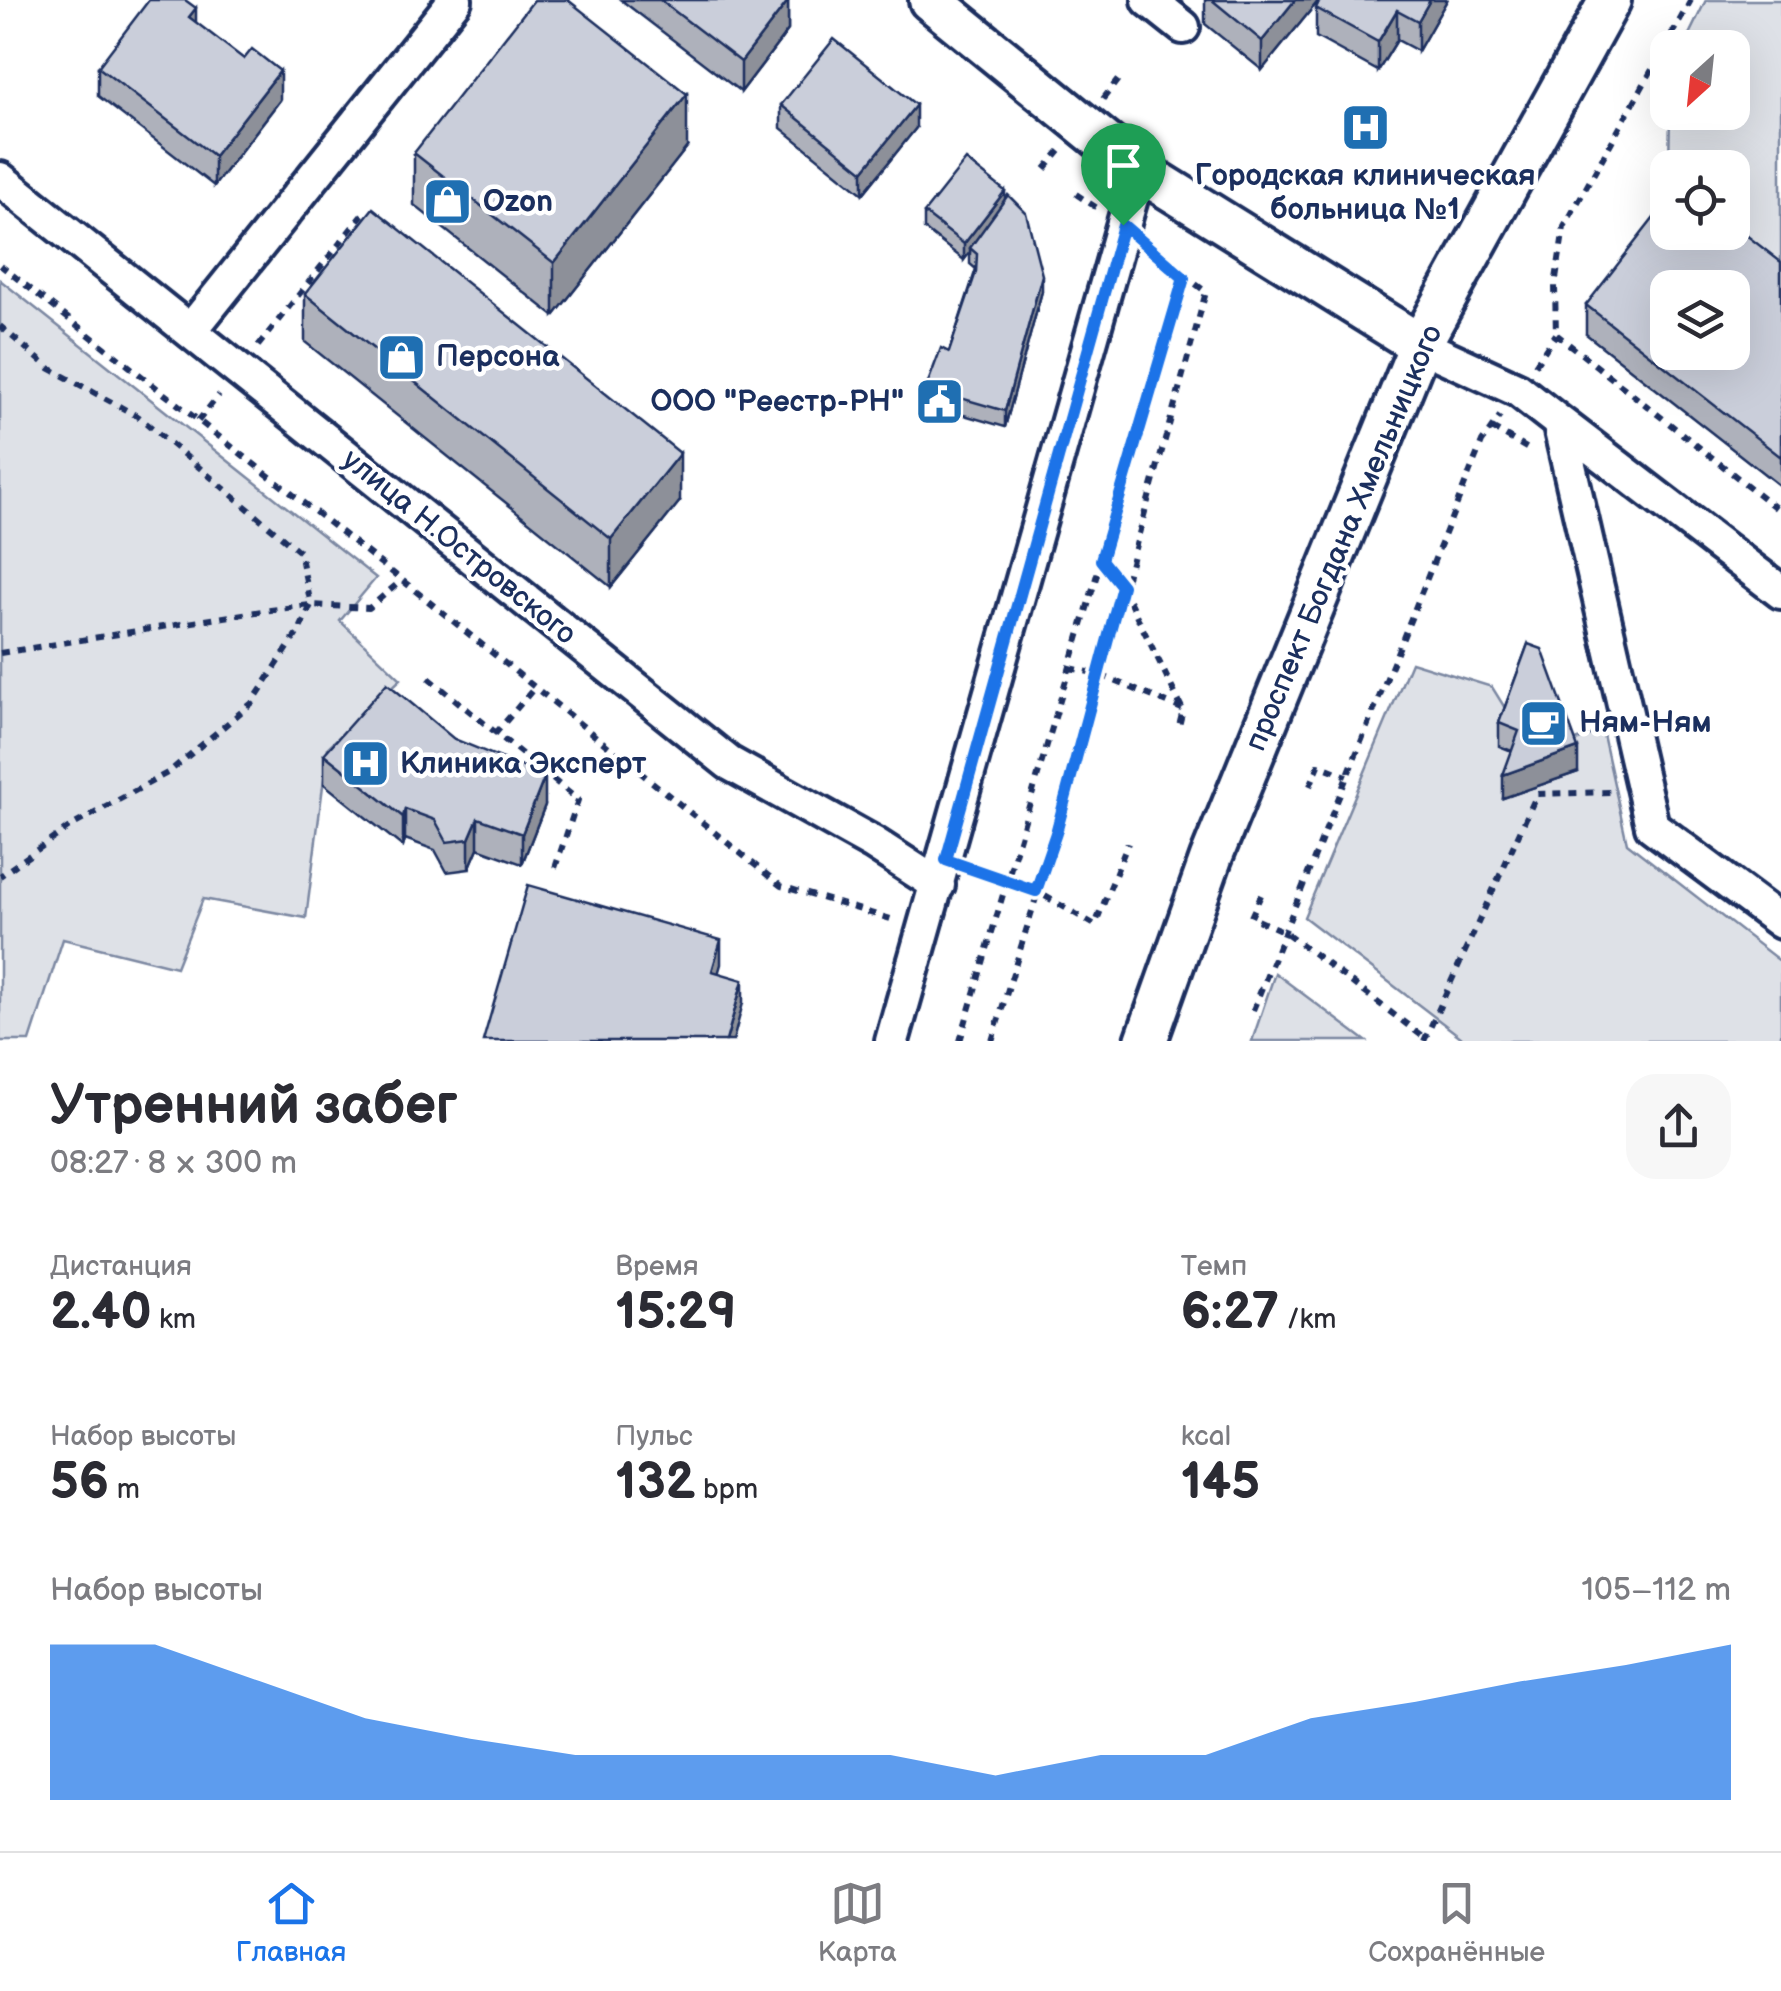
<!DOCTYPE html>
<html lang="ru">
<head>
<meta charset="utf-8">
<style>
  :root { --surface:#fff; --page:#f7f7f7; --text:#2b2b33; --muted:#7c7c81; --line:#e1e1e2; --accent:#1a73e8 }
  body { margin:0; font-family:"Balsamiq Sans",sans-serif; background:var(--page); color:var(--text); height:100vh; display:flex; flex-direction:column; font-size:38px; white-space:nowrap }
  * { box-sizing:border-box; margin:0 }
  p { font-size:32px; color:var(--muted) }
  .icon { flex:none; width:55px; height:55px; fill:none; stroke:currentColor; stroke-width:2; stroke-linecap:round; stroke-linejoin:round }
  .map { position:relative; height:1041px; overflow:hidden }
  .side { display:flex; flex-direction:column; background:var(--surface); flex:1 }
  .side>* { flex:none }
  .needle { width:65px; rotate:207deg }
  .controls { position:absolute; left:1650px; top:30px; display:grid; gap:20px }
  .controls a { display:grid; place-items:center; width:100px; height:100px; border-radius:20px; background:var(--surface); box-shadow:0 10px 40px #0002; font-size:50px }
  .pin { position:absolute; display:grid; place-items:center; width:85px; height:85px; color:#fff; margin:-102px -42px; border-radius:50% 50% 50% 0; rotate:-45deg; box-shadow:0 0 10px #0007 }
  .pin .icon { rotate:45deg }
  .round { display:grid; place-items:center; flex:none; width:105px; height:105px; border-radius:30px; background:var(--page) }
  .head { display:flex; align-items:center; justify-content:space-between; height:170px; padding:0 50px }
  h1 { font-size:55px; font-weight:700; line-height:75px }
  .metrics { display:grid; grid-template-columns:repeat(3,1fr); gap:15px; height:170px; padding:10px 50px }
  .metrics div { display:grid; align-content:center }
  .metrics b { font-size:50px; font-weight:700 }
  .metrics small { font-size:28px; font-weight:400 }
  .metrics p { font-size:28px }
  .chart { height:280px; padding:20px 50px }
  .chart p { display:flex; justify-content:space-between }
  .chart svg { width:100%; height:180px; margin-top:10px; fill:var(--accent); opacity:.7 }
  .tab-bar { display:flex; justify-content:space-around; align-items:center; height:140px; border-top:2px solid var(--line); background:var(--surface); font-size:28px; color:var(--muted) }
  .tab-bar a { display:grid; justify-items:center; gap:5px }
  .tab-bar .on { color:var(--accent) }
  .map>svg:first-child { display:block }
  .green { fill:#dee1e7; stroke:#7c88a2; stroke-width:2.5; fill-rule:evenodd }
  .lines { fill:none; stroke-linecap:round; stroke-linejoin:round }
  .minor-casing { stroke:#1b2f5e; stroke-width:40 }
  .major-casing { stroke:#1b2f5e; stroke-width:48 }
  .path { stroke:#1b2f5e; stroke-width:6; stroke-dasharray:8 8; stroke-linecap:butt }
  .minor { stroke:#fff; stroke-width:32 }
  .major { stroke:#fff; stroke-width:40 }
  .wall { fill:#aeb1bb; stroke:#1b2f5e; stroke-width:2.5 }
  .shaded-wall { fill:#8d9099; stroke:#1b2f5e; stroke-width:2.5 }
  .building { fill:#caceda; stroke:#1b2f5e; stroke-width:2.5; fill-rule:evenodd }
  .route-casing { stroke:#fff; stroke-width:20 }
  .route { stroke:#1a73e8; stroke-width:12 }
  .labels { text-anchor:middle; dominant-baseline:central; stroke-width:9; stroke-linejoin:round; paint-order:stroke }
  .poi-label { font-size:30px; font-weight:bold; fill:#1b2f5e; stroke:#fff; text-anchor:start }
  .street-label { font-size:30px; fill:#1b2f5e; stroke:#fff }
</style>
</head>
<body>
<div class="map">
<svg width="1781" height="1041" viewBox="0 0 1781 1041">
  <rect width="100%" height="100%" fill="#fff"/>
  <filter id="ink" filterUnits="userSpaceOnUse"><feTurbulence type="fractalNoise" baseFrequency=".01" numOctaves="2"/><feDisplacementMap in="SourceGraphic" scale="20" xChannelSelector="R" yChannelSelector="G"/><feConvolveMatrix kernelMatrix="1 2 1 2 8 2 1 2 1" color-interpolation-filters="sRGB"/></filter>
  <g filter="url(#ink)">
    <!-- green -->
    <path class="green" d="M1706,0H1781V487L1586,334L1667,230L1668,232H1732V168L1669,167L1670,113L1732,112V48L1683,47ZM1668,288H1732V352H1668Z
      M0,280L376,578L340,621L401,679L328,747L306,918L203,899L176,967L63,939L30,1041H0Z
      M1411,662L1492,687L1536,758L1602,730L1627,843L1781,962V1041H1466L1304,917Z
      M1275,973L1366,1041H1252Z"/>
    <g class="lines">
      <defs>
        <path id="minor" d="M1149,0L1183,27
          M0,179L729,763L873,843L938,885
          M190,331L455,0
          M1411,369L1422,346L1518,390L1559,422L1652,826L1781,922
          M1555,419L1781,592
          M892,1041L1139,170"/>
        <path id="major" d="M930,0L1139,170L1420,345
          M1146,1041L1211,858L1420,345L1610,0"/>
      </defs>
      <!-- minor casing -->
      <use href="#minor" class="minor-casing"/>
      <!-- major casing -->
      <use href="#major" class="major-casing"/>
      <!-- path -->
      <path class="path" d="M1691,0L1564,227L1555,286L1556,334L1781,512
        M1103,99L1120,77
        M1045,169L1060,151
        M1076,194L1097,208
        M0,265L402,580L781,886L897,921
        M0,326L49,368L139,417L300,552L311,605L299,631L252,703L169,772L68,828L0,876
        M258,346L366,210
        M1535,365L1556,334
        M198,421L219,395
        M1492,428L1533,452
        M1102,561L1122,586L1183,710L1179,726
        M0,653L262,611L311,605L369,608L402,580
        M1070,668L1098,674L1182,709
        M429,678L578,800L555,868
        M495,734L535,687
        M1310,786L1319,765L1347,776
        M970,869L1036,891L1095,925L1128,843
        M1261,895L1251,917L1285,932L1426,1039
        M1253,1010L1482,442L1500,416
        M960,1041L1184,278
        M992,1041L1056,833L1206,292L1147,246
        M1424,1041L1537,794L1613,792"/>
      <!-- minor -->
      <use href="#minor" class="minor"/>
      <!-- major -->
      <use href="#major" class="major"/>
    </g>
    <!-- wall -->
    <path class="wall" d="M621,0H788V30L741,92Z
      M1205,0H1319L1262,70L1205,24Z
      M1320,0H1447L1418,51L1397,40L1378,71L1316,37V8Z
      M98,67L280,100L214,186L98,96Z
      M781,105L916,128L863,194L781,128Z
      M687,147L554,316L414,205V153Z
      M1005,199L1042,291L1005,427L926,404V388L949,352L976,269L970,264V252L964,260L924,229V213Z
      M1781,262V487L1586,334V305Z
      M305,294L680,501L611,587L305,342Z
      M1528,644L1578,772L1503,798L1512,751L1499,746V723Z
      M454,739L545,805L522,864L478,848L469,869L447,872L435,850L405,839L403,847L324,784V754Z"/>
    <!-- shaded-wall -->
    <path class="shaded-wall" d="M1295,0H1319L1262,70V41Z
      M1430,0H1447L1418,51V21Z
      M788,1V30L741,92V62Z
      M196,8V38L189,17Z
      M1397,10V40L1378,71V42Z
      M280,71V100L214,186V156Z
      M687,94V147L554,316V263Z
      M916,105V128L863,194V171Z
      M1005,191V207L970,248V252L964,260V244Z
      M1042,275V291L1005,427V411Z
      M680,453V501L611,587V539Z
      M1578,748V772L1503,798V775Z
      M545,776V805L522,864V834Z
      M405,809V839L403,847V817Z
      M478,818V848L469,869V839Z
      M721,940V964L712,995V971Z
      M743,980V1003L733,1041H726Z"/>
    <!-- building -->
    <path class="building" d="M149,0H185L196,8L189,17L244,59L252,49L280,71L214,156L98,67Z
      M534,0H568L687,94L554,263L414,153Z
      M660,0H788V1L741,62Z
      M1212,0H1295L1262,41Z
      M1320,0H1430L1418,21L1397,10L1378,42L1316,8Z
      M834,39L916,105L863,171L781,105Z
      M966,160L1005,191L964,244L924,213Z
      M1008,195L1026,213L1042,275L1005,411L926,388L941,348L949,352L976,272L977,254L970,248Z
      M1668,200V232H1732V224L1781,262V457L1586,305ZM1668,288H1732V352H1668Z
      M373,208L680,453L611,539L305,294Z
      M1528,644L1542,649L1578,748L1503,775L1519,731L1499,723Z
      M387,683L454,739L545,776L522,834L478,818L469,839L447,842L435,820L405,809L403,817L324,754Z
      M528,885L721,940L712,971L743,980L726,1041H483Z"/>
  </g>
  <g class="lines" filter="url(#ink)">
    <defs>
      <path id="route" d="M1123,225L1184,278L1101,560L1122,586L1056,833L1036,891L946,860Z"/>
    </defs>
    <!-- route casing -->
    <use href="#route" class="route-casing"/>
    <!-- route -->
    <use href="#route" class="route"/>
  </g>
  <!-- icons -->
  <defs>
    <symbol id="hospital-square" viewBox="-11 -11 22 22"><rect x="-9" y="-9" width="18" height="18" rx="4" fill="#1f6fb2" stroke="#fff"/><path d="M-5-5h3v3.5h4V-5h3V5h-3V1.5h-4V5h-3Z" fill="#fff"/></symbol>
    <symbol id="shop-square" viewBox="-11 -11 22 22"><rect x="-9" y="-9" width="18" height="18" rx="4" fill="#1f6fb2" stroke="#fff"/><path d="M-5-2.5h2.3a2.7 3.5 0 0 1 5.4 0H5L5.5 6h-11ZM-1.5-2.5h3a1.5 2.3 0 0 0-3 0Z" fill="#fff"/></symbol>
    <symbol id="civic-square" viewBox="-11 -11 22 22"><rect x="-9" y="-9" width="18" height="18" rx="4" fill="#1f6fb2" stroke="#fff"/><path d="M-.6-6.5H3V-4.5H.6V-3L4-1V1h2V6H-6V1h2V-1L-.6-3ZM-1.2 2.5V6h2.4V2.5Z" fill="#fff"/></symbol>
    <symbol id="cafe-square" viewBox="-11 -11 22 22"><rect x="-9" y="-9" width="18" height="18" rx="4" fill="#1f6fb2" stroke="#fff"/><path d="M-5.5-4.5H6V0H3Q3 3.5 0 3.5H-2.5Q-5.5 3.5-5.5 0ZM3-3.2v2h1.7v-2ZM-6 4.5H4V6H-6Z" fill="#fff"/></symbol>
  </defs>
  <g fill-rule="evenodd">
    <use href="#hospital-square" x="1338" y="100" width="55" height="55"/>
    <use href="#shop-square" x="420" y="174" width="55" height="55"/>
    <use href="#shop-square" x="374" y="330" width="55" height="55"/>
    <use href="#civic-square" x="912" y="374" width="55" height="55"/>
    <use href="#cafe-square" x="1516" y="696" width="55" height="55"/>
    <use href="#hospital-square" x="338" y="736" width="55" height="55"/>
  </g>
  <g class="labels">
    <!-- poi labels -->
    <g class="poi-label">
      <text x="1365" y="176" text-anchor="middle">Городская клиническая<tspan x="1365" dy="34">больница №1</tspan></text>
      <text x="483" y="202">Ozon</text>
      <text x="436" y="357">Персона</text>
      <text x="904" y="402" text-anchor="end">ООО "Реестр-РН"</text>
      <text x="1579" y="723">Ням-Ням</text>
      <text x="400" y="764">Клиника Эксперт</text>
    </g>
    <!-- street labels -->
    <g class="street-label">
      <text transform="translate(1344 538) rotate(-67)">проспект Богдана Хмельницкого</text>
      <text transform="translate(459 547) rotate(39)">улица Н.Островского</text>
    </g>
  </g>
</svg>
<div class="controls">
<a><svg class="needle" viewBox="-14 -14 28 28"><path d="M0-13l5 13h-10z" fill="#e53935"/><path d="M0 13l5-13h-10z" fill="#7c7c81"/></svg></a>
<a><svg class="icon" aria-label="locate" viewBox="0 0 24 24"><circle cx="12" cy="12" r="6"/><path d="M12 2v4M12 18v4M2 12h4M18 12h4"/></svg></a>
<a><svg class="icon" aria-label="layers" viewBox="0 0 24 24"><path d="M12 4l9 5-9 5-9-5zM3 14l9 5 9-5"/></svg></a>
</div>
<div class="pin" style="left:1123px;top:225px;background:#1e9e55"><svg class="icon" aria-label="arrive" viewBox="0 0 24 24"><path d="M6 21V4h12l-3 4 3 4H6"/></svg></div>
</div>
<section class="side">
<div class="head"><div><h1>Утренний забег</h1><p>08:27 · 8 × 300 m</p></div><a class="round"><svg class="icon" aria-label="share" viewBox="0 0 24 24"><path d="M12 15V3M7 8l5-5 5 5M5 13v7h14v-7"/></svg></a></div>
<div class="metrics">
<div><p>Дистанция</p><b>2.40<small> km</small></b></div>
<div><p>Время</p><b>15:29</b></div>
<div><p>Темп</p><b>6:27<small> /km</small></b></div>
</div>
<div class="metrics">
<div><p>Набор высоты</p><b>56<small> m</small></b></div>
<div><p>Пульс</p><b>132<small> bpm</small></b></div>
<div><p>kcal</p><b>145</b></div>
</div>
<div class="chart"><p><span>Набор высоты</span>105–112 m</p>
<svg viewBox="0 0 160 44" preserveAspectRatio="none"><path d="M0 44V6L10 6L20 15L30 24L40 29L50 33L60 33L70 33L80 33L90 38L100 33L110 33L120 24L130 20L140 15L150 11L160 6V44z"/></svg>
</div>
</section>
<nav class="tab-bar">
<a class="on"><svg class="icon" aria-label="home" viewBox="0 0 24 24"><path d="M3 11l9-7 9 7M6 9v11h12V9"/></svg>Главная</a>
<a><svg class="icon" aria-label="map" viewBox="0 0 24 24"><path d="M3 6l6-2 6 2 6-2v14l-6 2-6-2-6 2zM9 4v14M15 6v14"/></svg>Карта</a>
<a><svg class="icon" aria-label="saved" viewBox="0 0 24 24"><path d="M7 4h10v16l-5-4-5 4z"/></svg>Сохранённые</a>
</nav>
</body>
</html>
